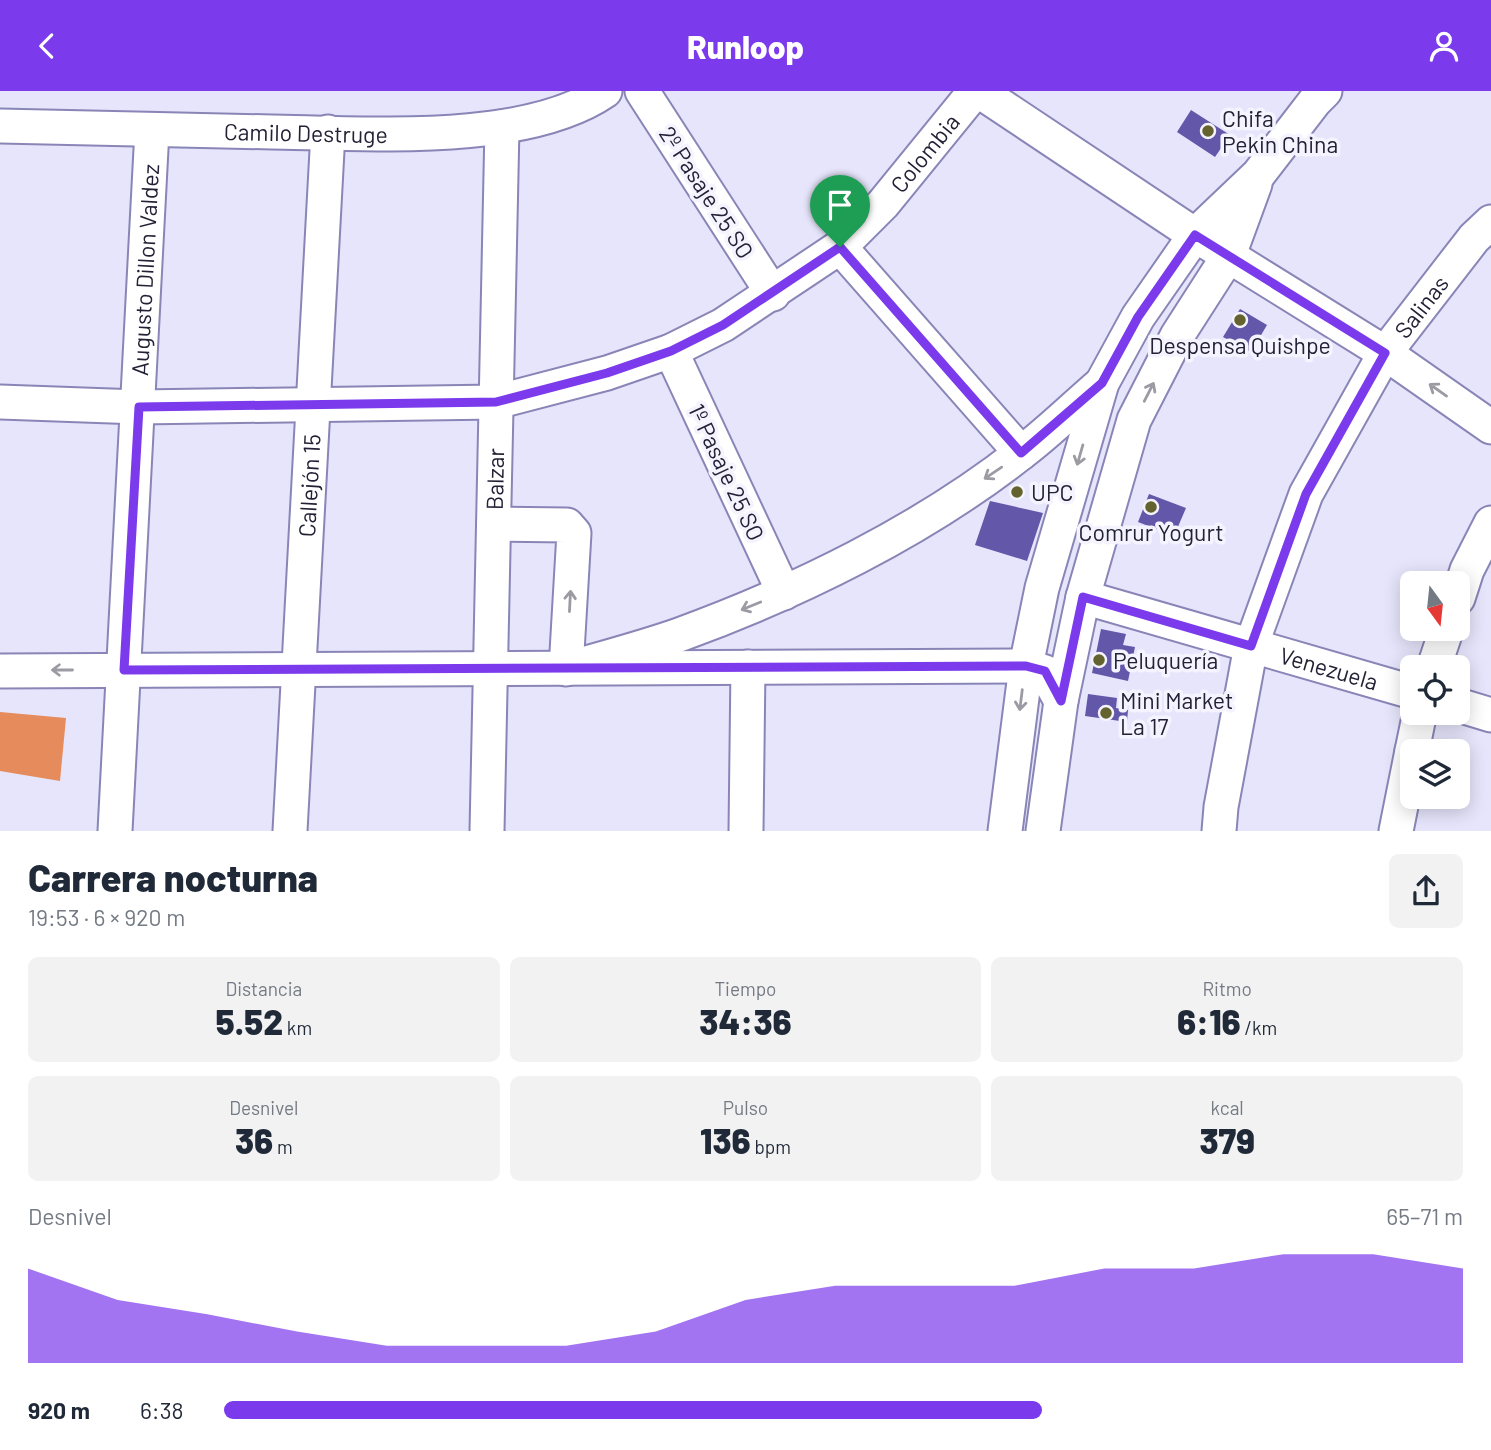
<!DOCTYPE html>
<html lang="es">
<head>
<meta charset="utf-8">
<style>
  :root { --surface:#fff; --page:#f2f2f3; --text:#1f2937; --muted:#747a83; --accent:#7c3aed }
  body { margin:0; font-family:Barlow,sans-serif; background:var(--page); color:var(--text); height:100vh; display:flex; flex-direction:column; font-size:26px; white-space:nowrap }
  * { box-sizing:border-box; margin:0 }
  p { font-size:23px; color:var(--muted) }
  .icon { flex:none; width:38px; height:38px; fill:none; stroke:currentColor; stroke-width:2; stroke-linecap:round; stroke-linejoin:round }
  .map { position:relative; height:740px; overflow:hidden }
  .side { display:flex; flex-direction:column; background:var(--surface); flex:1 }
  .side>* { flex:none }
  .needle { width:46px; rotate:165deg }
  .buttons { position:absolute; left:1400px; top:480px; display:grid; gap:14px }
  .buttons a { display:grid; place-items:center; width:70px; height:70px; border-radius:10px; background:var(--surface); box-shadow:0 4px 18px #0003; font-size:35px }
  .pin { position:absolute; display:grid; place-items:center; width:60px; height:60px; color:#fff; margin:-72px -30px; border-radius:50% 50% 50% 0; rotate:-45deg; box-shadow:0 0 7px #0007 }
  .pin .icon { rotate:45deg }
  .round { display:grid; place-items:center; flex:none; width:74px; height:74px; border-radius:10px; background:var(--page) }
  .summary { display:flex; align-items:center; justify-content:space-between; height:119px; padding:0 28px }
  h1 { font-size:38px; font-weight:800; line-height:52px }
  .metrics { display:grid; grid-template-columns:repeat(3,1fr); gap:10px; height:119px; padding:7px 28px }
  .metrics div { display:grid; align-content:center; border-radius:10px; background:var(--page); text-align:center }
  .metrics b { font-size:35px; font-weight:800 }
  .metrics small { font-size:19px; font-weight:400 }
  .metrics p { font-size:19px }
  .chart { height:196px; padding:14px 28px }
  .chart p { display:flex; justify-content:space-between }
  .chart svg { width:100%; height:126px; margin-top:7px; fill:var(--accent); opacity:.7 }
  ul { padding:0 28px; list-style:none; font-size:23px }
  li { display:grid; grid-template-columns:112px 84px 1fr; align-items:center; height:52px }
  li i { height:18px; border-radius:9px; background:var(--accent) }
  header { display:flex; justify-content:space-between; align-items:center; height:91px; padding:0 28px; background:var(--accent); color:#fff; font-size:32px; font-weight:800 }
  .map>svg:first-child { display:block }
  .forest { fill:#e58b5c }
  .building { fill:#6357a9 }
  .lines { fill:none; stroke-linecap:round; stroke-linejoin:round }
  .minor-casing { stroke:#8985b7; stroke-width:37 }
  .minor { stroke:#fff; stroke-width:33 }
  .oneway { stroke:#9c9ba4 }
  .route-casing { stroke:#fff; stroke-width:14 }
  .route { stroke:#7c3aed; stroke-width:9 }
  .poi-dot { fill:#64622f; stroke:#f4f3fe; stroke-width:2.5 }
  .labels { text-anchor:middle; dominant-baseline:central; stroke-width:7; stroke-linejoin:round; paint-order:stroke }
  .poi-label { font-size:23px; fill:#232135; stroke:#f4f3fe; text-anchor:start }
  .street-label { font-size:23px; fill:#232135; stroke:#f4f3fe }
</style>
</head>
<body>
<header><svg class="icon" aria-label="back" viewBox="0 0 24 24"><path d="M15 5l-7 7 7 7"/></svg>Runloop<svg class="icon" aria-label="person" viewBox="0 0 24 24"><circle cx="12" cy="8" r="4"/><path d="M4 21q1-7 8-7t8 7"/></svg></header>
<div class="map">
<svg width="1491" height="740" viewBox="0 0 1491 740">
  <rect width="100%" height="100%" fill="#e6e5fb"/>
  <!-- forest -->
  <path class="forest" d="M0,621L66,627L60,690L0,680Z"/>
  <!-- building -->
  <path class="building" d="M1191,19L1230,44L1215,66L1177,41Z
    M1240,218L1267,234L1251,261L1223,246Z
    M1149,403L1186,417L1174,445L1138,431Z
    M990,410L1043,422L1027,470L975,454Z
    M1101,538L1126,543L1123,554L1135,556L1128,590L1092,582Z
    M1088,603L1117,607L1116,617L1128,619L1127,631L1085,625Z"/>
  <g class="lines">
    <defs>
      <g id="minor">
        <path d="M642,0L773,203"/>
        <path d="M979,0L1195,144L1385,262L1491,336"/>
        <path id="s1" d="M0,35C91,37 181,39 272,41C367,42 525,55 605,0"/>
        <path d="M840,156L1021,362"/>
        <path d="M671,260L784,502"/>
        <path id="s2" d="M0,311L139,316L496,311L607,282L671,260L723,234L840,156L883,113L975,0"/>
        <path d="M494,433L567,434L574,442L566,578C603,567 642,557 679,544C797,501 922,440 1021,362C1049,341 1075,315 1102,292"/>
        <path id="s3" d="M1083,506L1412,601"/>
        <path d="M1458,507L1467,479L1491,432"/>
        <path d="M1434,576L1447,537"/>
        <path d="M0,580L1026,575L1045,581L1061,610"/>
        <path d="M1458,614L1491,624"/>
        <path d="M1412,660L1420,621"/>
        <path id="s4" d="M115,740L152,39"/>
        <path id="s5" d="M290,740L328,41"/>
        <path id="s6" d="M487,740L502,36"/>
        <path d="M746,740L748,576"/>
        <path d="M1005,740L1026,575L1042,497L1102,292L1138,226L1195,144L1258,84L1315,10L1325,0"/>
        <path d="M1043,740L1061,610L1083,506L1134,329L1177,245L1229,164L1255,93"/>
        <path id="s7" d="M1219,740L1221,716L1251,555L1306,403L1385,262L1474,147L1491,131"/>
        <path d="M1396,740L1412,660"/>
      </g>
    </defs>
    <!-- minor casing -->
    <use href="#minor" class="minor-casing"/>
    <!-- minor -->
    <use href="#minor" class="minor"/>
  </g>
  <!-- one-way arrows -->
  <defs><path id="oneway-shaft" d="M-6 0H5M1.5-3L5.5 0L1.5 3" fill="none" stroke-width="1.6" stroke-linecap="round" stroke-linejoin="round" transform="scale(1.75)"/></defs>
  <g class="oneway">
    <use href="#oneway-shaft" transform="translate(1438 299) rotate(-145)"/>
    <use href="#oneway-shaft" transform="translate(1149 301) rotate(-63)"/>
    <use href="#oneway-shaft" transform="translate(1080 364) rotate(106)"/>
    <use href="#oneway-shaft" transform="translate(993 382) rotate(146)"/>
    <use href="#oneway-shaft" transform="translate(570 510) rotate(-87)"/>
    <use href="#oneway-shaft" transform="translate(751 515) rotate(158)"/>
    <use href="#oneway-shaft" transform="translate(62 579) rotate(180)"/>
    <use href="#oneway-shaft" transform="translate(1021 609) rotate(97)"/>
  </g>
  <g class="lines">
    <defs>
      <path id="route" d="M1195,144L1385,262L1306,403L1251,555L1083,506L1061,610L1045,580L1026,575L124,579L139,316L496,311L607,282L671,260L723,234L840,156L1021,362L1102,292L1138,226Z"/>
    </defs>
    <!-- route casing -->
    <use href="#route" class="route-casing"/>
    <!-- route -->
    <use href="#route" class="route"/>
  </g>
  <!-- markers -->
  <g class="poi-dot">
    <circle cx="1208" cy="40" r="7"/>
    <circle cx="1240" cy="229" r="7"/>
    <circle cx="1017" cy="401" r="7"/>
    <circle cx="1151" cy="416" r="7"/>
    <circle cx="1099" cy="569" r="7"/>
    <circle cx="1106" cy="622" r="7"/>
  </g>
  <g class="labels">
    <!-- poi labels -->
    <g class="poi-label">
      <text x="1222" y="27">Chifa<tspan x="1222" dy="26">Pekin China</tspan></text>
      <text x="1240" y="254" text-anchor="middle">Despensa Quishpe</text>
      <text x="1031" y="401">UPC</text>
      <text x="1151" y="441" text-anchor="middle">Comrur Yogurt</text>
      <text x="1113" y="569">Peluquería</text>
      <text x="1120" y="609">Mini Market<tspan x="1120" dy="26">La 17</tspan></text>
    </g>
    <!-- street labels -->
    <g class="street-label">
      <text stroke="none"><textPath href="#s1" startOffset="306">Camilo Destruge</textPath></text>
      <text stroke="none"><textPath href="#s2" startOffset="1004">Colombia</textPath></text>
      <text transform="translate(707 101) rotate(57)">2º Pasaje 25 SO</text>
      <text stroke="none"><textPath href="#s4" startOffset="562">Augusto Dillon Valdez</textPath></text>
      <text stroke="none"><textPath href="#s7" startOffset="570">Salinas</textPath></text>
      <text transform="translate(727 381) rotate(65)">1º Pasaje 25 SO</text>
      <text stroke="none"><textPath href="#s6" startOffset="352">Balzar</textPath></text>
      <text stroke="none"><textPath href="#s5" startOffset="346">Callejón 15</textPath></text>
      <text stroke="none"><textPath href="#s3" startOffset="256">Venezuela</textPath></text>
    </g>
  </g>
</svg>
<div class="buttons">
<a><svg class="needle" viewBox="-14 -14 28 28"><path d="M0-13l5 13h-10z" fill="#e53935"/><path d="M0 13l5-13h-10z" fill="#747a83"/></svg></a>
<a><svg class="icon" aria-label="locate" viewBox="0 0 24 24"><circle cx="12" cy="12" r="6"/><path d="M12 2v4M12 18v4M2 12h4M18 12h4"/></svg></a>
<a><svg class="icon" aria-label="layers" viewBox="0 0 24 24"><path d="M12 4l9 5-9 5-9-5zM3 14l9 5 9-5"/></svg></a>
</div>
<div class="pin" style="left:840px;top:156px;background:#1e9e55"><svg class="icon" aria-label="arrive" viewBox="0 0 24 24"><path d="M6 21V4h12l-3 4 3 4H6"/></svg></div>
</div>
<section class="side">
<div class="summary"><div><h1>Carrera nocturna</h1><p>19:53 · 6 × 920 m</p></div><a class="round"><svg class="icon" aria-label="share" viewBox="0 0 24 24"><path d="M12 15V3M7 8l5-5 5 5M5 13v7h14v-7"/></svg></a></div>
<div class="metrics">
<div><p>Distancia</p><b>5.52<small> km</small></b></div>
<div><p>Tiempo</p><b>34:36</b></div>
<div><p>Ritmo</p><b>6:16<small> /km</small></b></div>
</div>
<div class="metrics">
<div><p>Desnivel</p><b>36<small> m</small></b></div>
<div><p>Pulso</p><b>136<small> bpm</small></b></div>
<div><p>kcal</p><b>379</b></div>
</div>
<div class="chart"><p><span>Desnivel</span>65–71 m</p>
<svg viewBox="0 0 160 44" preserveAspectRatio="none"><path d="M0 44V11L10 22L20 27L30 33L40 38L50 38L60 38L70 33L80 22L90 17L100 17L110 17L120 11L130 11L140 6L150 6L160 11V44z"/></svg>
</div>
<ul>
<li><b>920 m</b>6:38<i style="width:66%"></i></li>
</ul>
</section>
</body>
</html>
